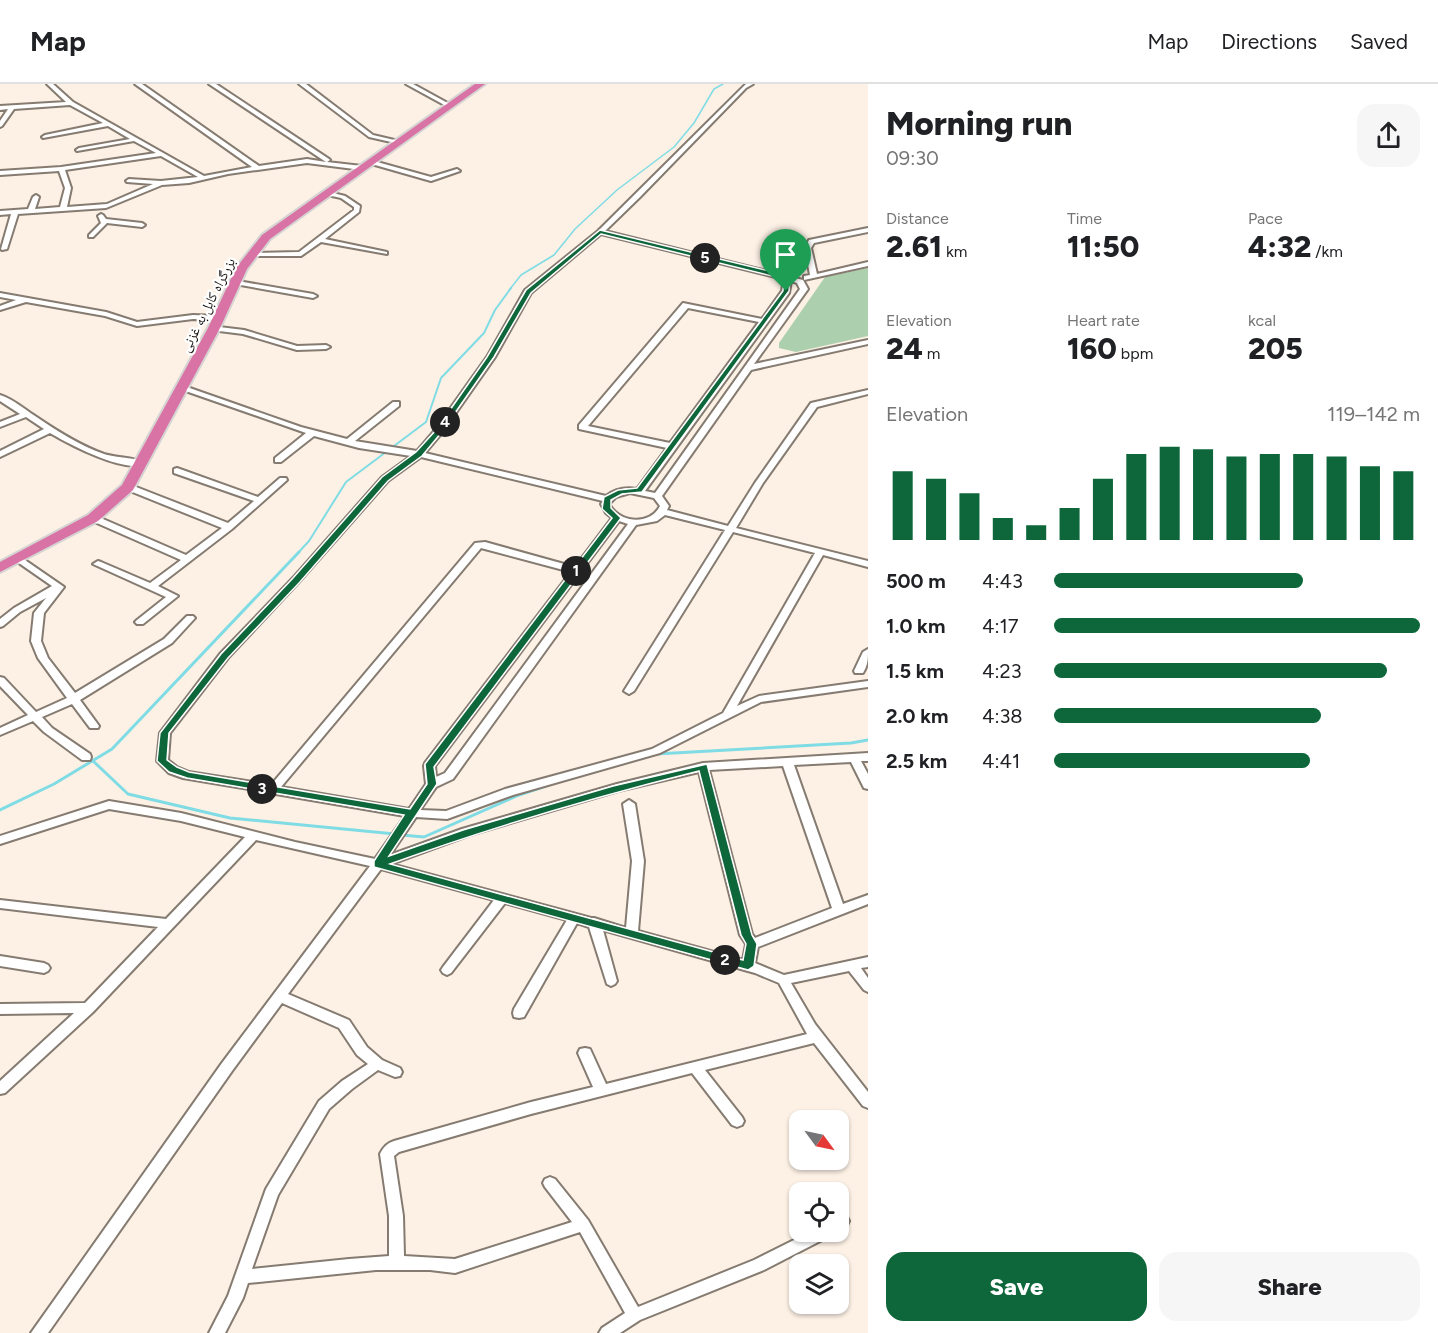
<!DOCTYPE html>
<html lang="en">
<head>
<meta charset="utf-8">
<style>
  :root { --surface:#fff; --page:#f6f6f6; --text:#202124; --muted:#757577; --line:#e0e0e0; --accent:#0d673a }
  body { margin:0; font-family:Figtree,"Noto Naskh Arabic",sans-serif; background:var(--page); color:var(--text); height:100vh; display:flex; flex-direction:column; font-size:22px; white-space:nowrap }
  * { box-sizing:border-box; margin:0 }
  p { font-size:20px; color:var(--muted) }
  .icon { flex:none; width:33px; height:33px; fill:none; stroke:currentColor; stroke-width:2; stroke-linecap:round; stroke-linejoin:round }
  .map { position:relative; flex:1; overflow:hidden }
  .panel { display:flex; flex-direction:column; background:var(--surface); width:570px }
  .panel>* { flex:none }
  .needle { width:39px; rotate:123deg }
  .controls { position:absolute; left:789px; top:1026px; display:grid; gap:12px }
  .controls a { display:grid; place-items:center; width:60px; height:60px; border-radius:12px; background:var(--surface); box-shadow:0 2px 4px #0004; font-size:30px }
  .pin { position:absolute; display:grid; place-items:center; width:51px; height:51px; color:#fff; margin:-62px -26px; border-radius:50% 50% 50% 0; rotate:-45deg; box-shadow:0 0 6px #0007 }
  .pin .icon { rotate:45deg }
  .km { position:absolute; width:30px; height:30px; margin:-15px; border-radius:50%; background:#222; color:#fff; font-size:16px; line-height:30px; text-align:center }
  .round { display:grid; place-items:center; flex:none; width:63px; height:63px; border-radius:18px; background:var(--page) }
  .summary { display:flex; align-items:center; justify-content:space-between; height:102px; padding:0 18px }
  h1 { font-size:33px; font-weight:800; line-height:45px }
  .metrics { display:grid; grid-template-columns:repeat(3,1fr); gap:9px; height:102px; padding:6px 18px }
  .metrics div { display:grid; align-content:center }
  .metrics b { font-size:30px; font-weight:800 }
  .metrics small { font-size:16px; font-weight:400 }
  .metrics p { font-size:16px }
  .chart { height:168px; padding:12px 18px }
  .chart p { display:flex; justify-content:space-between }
  .chart svg { width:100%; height:108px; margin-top:6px; stroke:var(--accent); stroke-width:6 }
  .action { display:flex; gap:12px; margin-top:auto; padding:12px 18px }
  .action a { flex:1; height:69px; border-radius:18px; background:var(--accent); color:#fff; font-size:24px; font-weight:800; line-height:69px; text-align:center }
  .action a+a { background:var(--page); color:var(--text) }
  ul { padding:0 18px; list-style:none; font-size:20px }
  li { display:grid; grid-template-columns:96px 72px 1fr; align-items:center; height:45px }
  li i { height:15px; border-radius:8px; background:var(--accent) }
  header { display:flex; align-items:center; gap:36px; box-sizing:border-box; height:84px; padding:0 30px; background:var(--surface); border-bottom:2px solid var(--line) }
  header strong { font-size:28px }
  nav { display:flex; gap:33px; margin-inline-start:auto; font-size:21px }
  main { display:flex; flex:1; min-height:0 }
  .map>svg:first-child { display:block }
  .green { fill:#acd0ad }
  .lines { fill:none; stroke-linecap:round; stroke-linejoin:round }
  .stream-far2 { stroke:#7fdce5; stroke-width:1.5 }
  .stream-far1 { stroke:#7fdce5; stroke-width:2 }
  .stream { stroke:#7fdce5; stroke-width:3 }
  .minor-casing { stroke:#857b70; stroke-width:4 }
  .highway-casing { stroke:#d5d4d3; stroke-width:4 }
  .minor { fill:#fff; fill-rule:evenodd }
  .highway { fill:#d973a5; fill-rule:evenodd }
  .route { fill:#0d673a; stroke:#fff; stroke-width:1.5; fill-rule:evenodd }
  .labels { text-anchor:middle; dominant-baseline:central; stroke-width:4.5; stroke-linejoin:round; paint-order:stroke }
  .far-street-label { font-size:14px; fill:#15110d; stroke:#fff }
</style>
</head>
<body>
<header>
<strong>Map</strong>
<nav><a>Map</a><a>Directions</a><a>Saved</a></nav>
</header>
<main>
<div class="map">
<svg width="868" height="1249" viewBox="0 0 868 1249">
  <rect width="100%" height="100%" fill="#fdf1e5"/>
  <!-- green -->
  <path class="green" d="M868,184V252L796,268L779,264V259L825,193Z"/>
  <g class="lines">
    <!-- stream-far2 -->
    <path class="stream-far2" d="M510,205L521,191L554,171L575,145L617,106L674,63L694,39L714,5L723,0"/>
    <!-- stream-far1 -->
    <path class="stream-far1" d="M297,470L309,457L346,398L426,338L441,294L484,249L495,226L511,204"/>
    <!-- stream -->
    <path class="stream" d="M656,670L851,659L868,656
      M93,677L128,710L230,734L395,750
      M0,726L54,700L112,665L299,468
      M402,751L424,753L519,711L555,699"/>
    <defs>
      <path id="minor" d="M47,0H53L73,18L204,92L252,83L135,0H142L259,82L307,75L326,78L209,0H216L329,75L330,76L327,78L362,82L365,84L362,86L307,79L228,90L189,99L162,101L106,124L18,130L7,165L2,166L1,165L11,130L0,131V127L28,125L33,113L36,111L39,113L35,125L60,123L65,104L59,87L0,91V87L61,83L156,69L134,57L77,67L76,66L79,64L130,55L108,42L43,54L42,53L45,51L103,39L70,21L14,25L2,42L0,43V37L8,25L0,26V22L66,18ZM161,72L198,93L161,97L129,95L126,97L127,98L153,100L107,120L67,123L71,104L65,86Z
        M299,0H306L373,51L403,58L400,60L369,53Z
        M406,0H413L453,22L448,23Z
        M746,0H753L746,4L640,113L605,147L803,196L808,205L754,280L868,256V260L751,286L662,412L669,422L667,426L728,442L755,399L811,319L868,306V310L817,323L763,399L736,444L868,477V483L823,471L737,622L759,612L868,597V603L761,618L660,669L513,711L447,735L416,733L390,771L462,745L617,700L703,679L868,669V677H861L868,690V705L864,704L851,678L794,681L843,820L868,811V820L758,863L755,879L784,891L868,873V883L861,884L868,894V908L864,906L849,887L791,899L815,940L868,1008V1024L863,1022L814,959L705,986L742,1033L744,1037L742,1041L737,1043L732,1041L692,989L531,1030L399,1068L394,1072L403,1132L404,1172L455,1175L572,1138L545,1103L543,1099L545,1095L550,1093L555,1095L588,1136L638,1223L754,1176L810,1148H830L828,1153L764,1186L640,1236L620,1249H599L602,1244L625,1229L580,1148L455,1189L430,1186H376L248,1199L243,1214L225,1249H209L228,1212L266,1105L319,1017L342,997L368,980L357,971L339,944L282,919L232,987L48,1249H31L222,979L370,782L256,756L93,928L5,1009L0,1010V997L74,929L0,930V920L85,919L158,843L0,824V816L166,835L245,753L181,737L109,725L0,760V752L109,717L181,729L295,758L375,775L405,732L276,710L272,711L267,708L183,694L169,689L157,677L160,649L220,570L293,494L382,393L411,372L359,364L314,352L281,378H275V374L306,349L177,304L181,302H184L301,343L347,355L393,318H399V322L355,357L417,367L435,346L487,273L525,206L598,147ZM601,150L784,195L782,207L762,235L683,219L579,341V345L667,364L637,405C626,403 615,405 606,412L425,369L441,350L495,273L531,209ZM791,197L797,199L800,205L655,409L645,407L789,209ZM688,224L759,238L670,359L588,342ZM421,373L603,417L601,420L606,429L612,434L575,483L485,458L475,459L271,701L189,688L177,683L168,676L170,649L228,574L299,498L388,397ZM630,409L654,414L660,422C650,442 619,439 609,420L616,413ZM665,431L725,446L624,607L629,610L634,607L733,448L815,469L723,629L652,665L505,705L446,727L420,726L436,703L453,695L636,441L657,437ZM619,437L628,440L445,689L436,693L435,682ZM481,464L571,488L425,679L424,682L426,700L409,725L281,703ZM783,682L832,824L755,854L752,850L709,686ZM699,688L740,851L746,860L743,876L638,847L644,777L635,720L629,716L623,720L632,777L626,844L594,834H591L391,780L470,751L618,707ZM381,785L494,816L443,883L441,886L443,889L447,891L451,889L505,819L567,836L514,925L513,929L514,933L519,934L524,933L577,839L589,843L607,900L611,902L615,900L617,897L603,846L755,889L779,899L807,950L606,1000L590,965L585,964L580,965L578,969L593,1003L531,1018L394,1057C387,1059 383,1064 380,1070L389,1132V1172L349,1175L252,1185L278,1111L329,1025L352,1005L378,986L395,993L400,992L402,988L400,984L382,976L367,963L349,936L288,910Z
        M370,76L431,93L457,85L460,87L431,97L368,79L367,78Z
        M325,107L345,112L360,122L359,128L325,155L387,168V170L321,158L301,172H250V170L252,169L299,168L354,126V123L341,114L323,110L322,109Z
        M101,130L103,131L106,135L142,139L145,141L142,143L107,139L93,153H89V151L101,139L98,132Z
        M868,144V148L814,159L811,164L817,190L868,178V182L804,196V192L810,191L805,164L809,156Z
        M232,196L313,210L317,212L313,214L235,200H232Z
        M0,209L106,228L137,238L193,231L219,232L223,234L219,236L193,235L137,242L105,232L26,218L0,226V222L16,216L0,213Z
        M211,242L244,246L297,262L326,261L330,263L326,265L297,266L243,250L211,246Z
        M0,311C13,315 24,325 35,332C57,347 79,361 104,370C116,374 136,373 144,379C126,391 67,359 50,349L0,373V367L44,345L26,333L0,343V338L20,330L0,317Z
        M177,384L258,413L280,394H286L287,396L232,445L158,502L178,512L143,540H137L135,538L137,536L166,513L93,480L98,477L101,478L150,499L181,476L90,436L89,434L90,432H96L186,471L222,444L125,405V401H131L228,439L254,417L174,389V385Z
        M19,472L64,503L44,529L41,557L48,574L75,609L164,555L187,532H193L195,534L172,559L80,616L99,642L98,644H90L72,620L42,633L52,644L90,670L91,673L90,676H82L44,648L33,637L0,651V644L28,631L0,602V593L4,594L36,628L67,614L38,574L31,557L34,529L46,514L20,528L3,542L0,543V535L14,524L52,502L16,477L14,475L16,473Z
        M868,565C868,575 868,581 863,589H855L854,587L863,568Z
        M0,872L44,879L48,881L50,884L48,887L44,889L0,882Z
        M842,1131L847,1133L849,1137L847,1141L838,1145V1132Z"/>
      <path id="highway" d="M475,0H485L270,155L247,185L220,244L133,406L98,437L0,488V478L88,431L122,401L208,244L236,184L262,151Z"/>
    </defs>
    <!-- minor casing -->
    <use href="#minor" class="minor-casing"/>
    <!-- highway casing -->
    <use href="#highway" class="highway-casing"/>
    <!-- minor -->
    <use href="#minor" class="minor"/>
    <!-- highway -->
    <use href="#highway" class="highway"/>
  </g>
  <!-- route -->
  <path class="route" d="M600,146L790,192L789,207L642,408L622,410L611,416V424L621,434L434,683L437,700L389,772L463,746L613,702L707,680L752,851L757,860L754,882L748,886L374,783V777L404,731L187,694L169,688L157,677L160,649L221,570L293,494L382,393L416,368L436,346L487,273L526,206ZM601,150L784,195L783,207L637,404L618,406L604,413L602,425L612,434L425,680L427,700L410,725L189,688L177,683L167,676L169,649L228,574L300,498L388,397L422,372L441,349L494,273L531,209ZM699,687L741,851L746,860L743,876L390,780C492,743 595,713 699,687Z"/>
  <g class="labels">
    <!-- far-street labels -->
    <g class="far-street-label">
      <text transform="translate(208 221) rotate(-63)">بزرگراه کابل به غزنی</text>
    </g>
  </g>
</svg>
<div class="controls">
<a><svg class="needle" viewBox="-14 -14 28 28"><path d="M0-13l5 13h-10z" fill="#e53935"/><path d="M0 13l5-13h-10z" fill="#757577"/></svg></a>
<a><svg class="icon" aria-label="locate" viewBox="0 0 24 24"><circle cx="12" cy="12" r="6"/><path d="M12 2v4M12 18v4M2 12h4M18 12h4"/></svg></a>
<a><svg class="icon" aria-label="layers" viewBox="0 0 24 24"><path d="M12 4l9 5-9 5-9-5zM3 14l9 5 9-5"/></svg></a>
</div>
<div class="pin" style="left:786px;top:207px;background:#1e9e55"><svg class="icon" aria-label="arrive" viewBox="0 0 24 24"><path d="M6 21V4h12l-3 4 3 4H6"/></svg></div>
<b class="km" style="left:576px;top:487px">1</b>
<b class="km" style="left:725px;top:876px">2</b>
<b class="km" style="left:262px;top:705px">3</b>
<b class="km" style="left:445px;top:338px">4</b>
<b class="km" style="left:705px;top:174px">5</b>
</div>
<section class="panel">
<div class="summary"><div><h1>Morning run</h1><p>09:30</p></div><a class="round"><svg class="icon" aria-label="share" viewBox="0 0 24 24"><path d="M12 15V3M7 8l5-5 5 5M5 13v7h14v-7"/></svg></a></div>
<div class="metrics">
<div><p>Distance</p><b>2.61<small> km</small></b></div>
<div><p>Time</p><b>11:50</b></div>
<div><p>Pace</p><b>4:32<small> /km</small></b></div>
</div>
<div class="metrics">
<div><p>Elevation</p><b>24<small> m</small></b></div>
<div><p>Heart rate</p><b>160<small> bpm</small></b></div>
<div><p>kcal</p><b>205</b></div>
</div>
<div class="chart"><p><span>Elevation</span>119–142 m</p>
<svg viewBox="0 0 160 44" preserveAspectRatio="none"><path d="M5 44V16M15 44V19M25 44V25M35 44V35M45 44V38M55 44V31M65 44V19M75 44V9M85 44V6M95 44V7M105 44V10M115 44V9M125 44V9M135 44V10M145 44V14M155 44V16"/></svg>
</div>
<ul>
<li><b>500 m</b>4:43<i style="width:68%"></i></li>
<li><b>1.0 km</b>4:17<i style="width:100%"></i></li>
<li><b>1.5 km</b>4:23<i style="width:91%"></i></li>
<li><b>2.0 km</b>4:38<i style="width:73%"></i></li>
<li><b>2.5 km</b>4:41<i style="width:70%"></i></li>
</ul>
<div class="action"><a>Save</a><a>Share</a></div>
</section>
</main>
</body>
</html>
